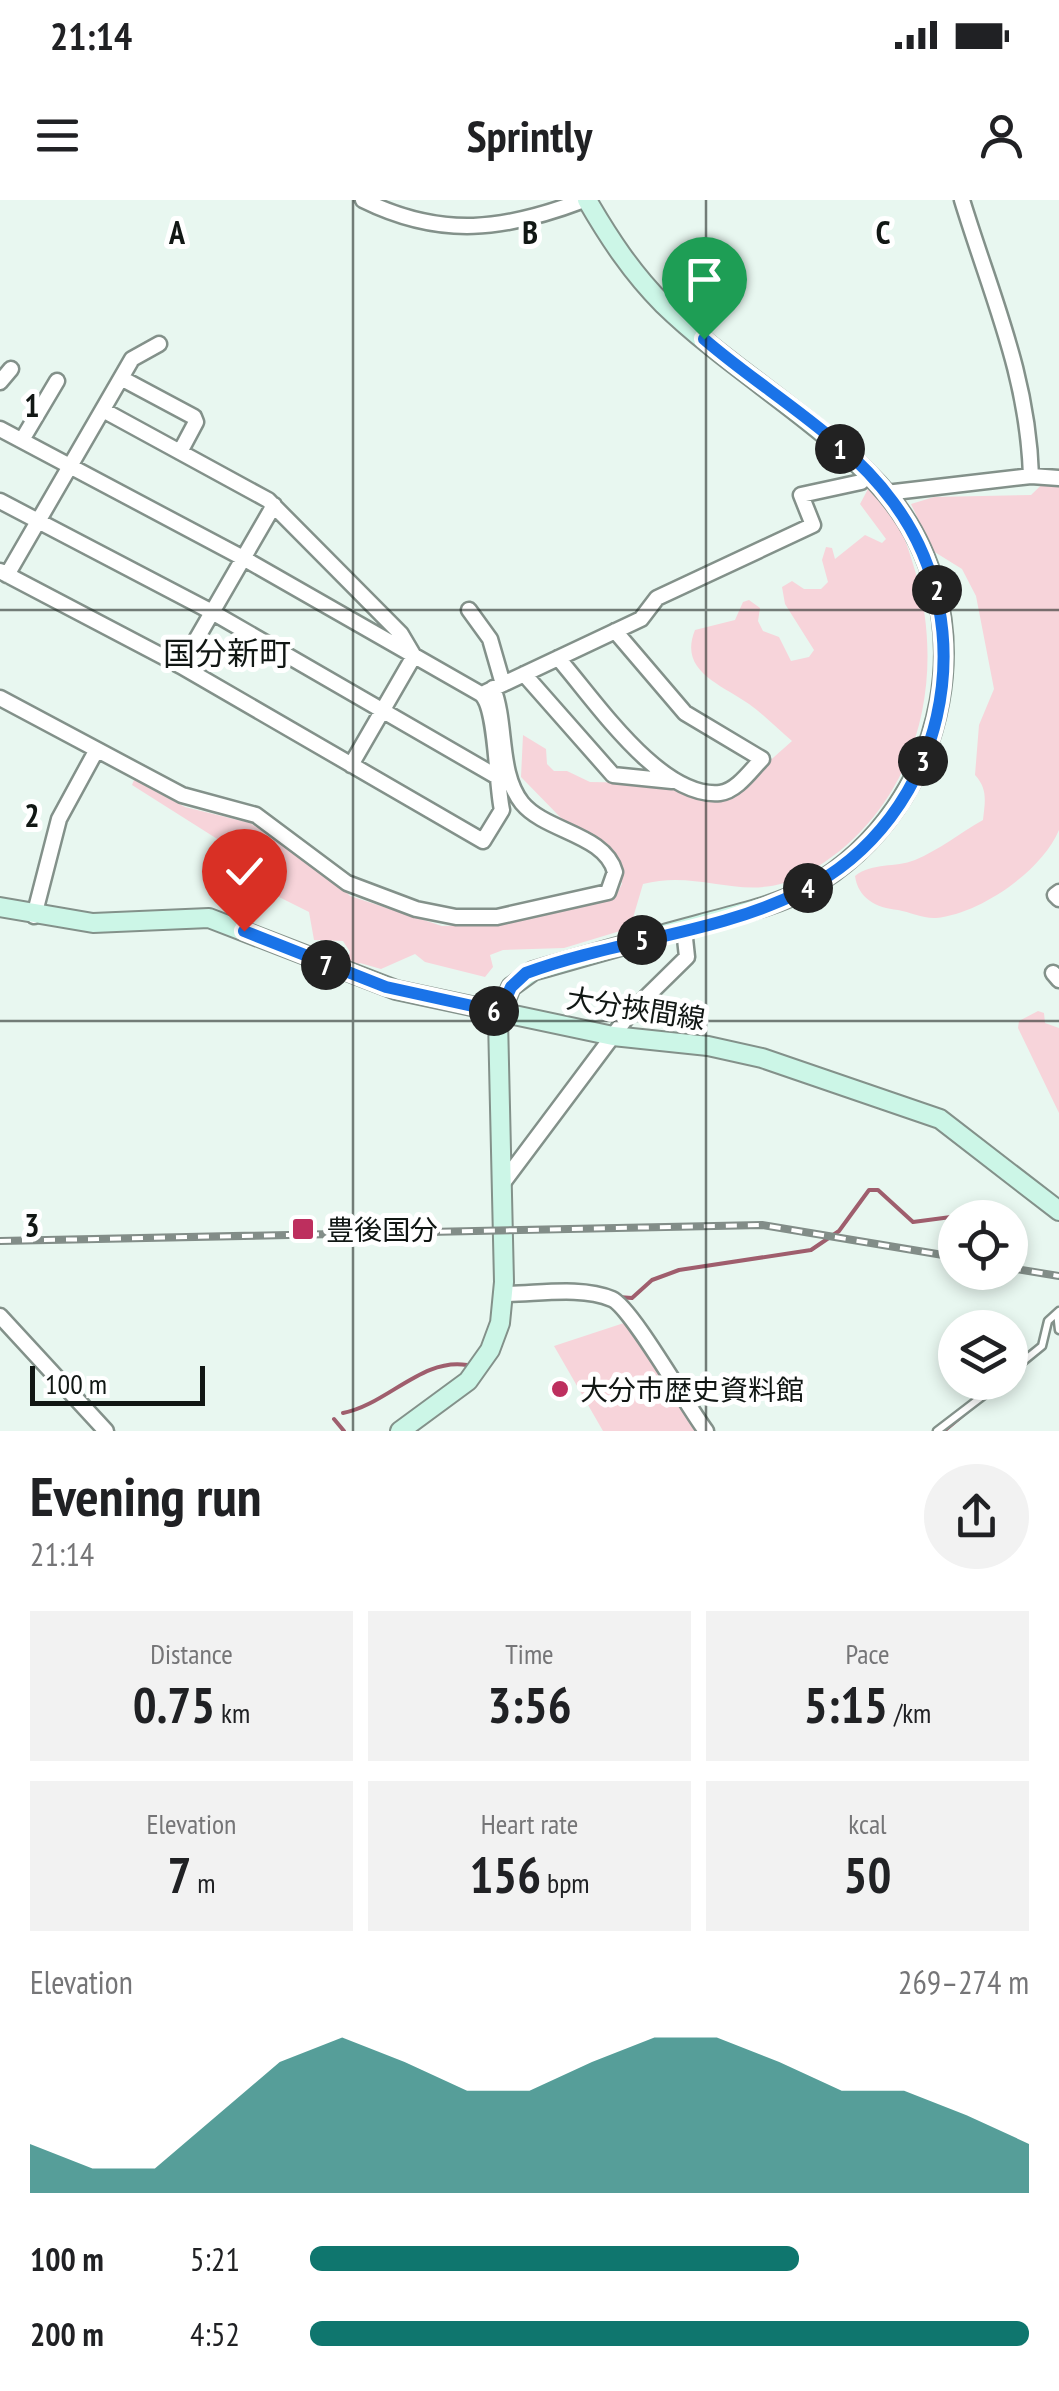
<!DOCTYPE html>
<html lang="en">
<head>
<meta charset="utf-8">
<style>
  :root { --surface:#fff; --page:#f2f2f2; --text:#202124; --muted:#757577; --accent:#0f766e }
  body { margin:0; font-family:"PT Sans Narrow","Noto Sans JP",sans-serif; background:var(--page); color:var(--text); height:100vh; display:flex; flex-direction:column; font-size:38px; white-space:nowrap }
  * { box-sizing:border-box; margin:0 }
  p { font-size:32px; color:var(--muted) }
  .icon { flex:none; width:55px; height:55px; fill:none; stroke:currentColor; stroke-width:2; stroke-linecap:round; stroke-linejoin:round }
  .map { position:relative; height:1231px; overflow:hidden }
  .sheet { display:flex; flex-direction:column; background:var(--surface); flex:1 }
  .sheet>* { flex:none }
  .buttons { position:absolute; left:938px; top:1000px; display:grid; gap:20px }
  .buttons a { display:grid; place-items:center; width:90px; height:90px; border-radius:50%; background:var(--surface); box-shadow:0 5px 15px #0003; font-size:50px }
  .scale { position:absolute; left:30px; bottom:25px; width:175px; box-sizing:border-box; padding-left:10px; border:5px solid #111714; border-top:0; font-size:28px; line-height:35px; white-space:nowrap; color:#111714; -webkit-text-stroke:8px #fff; paint-order:stroke }
  .pin { position:absolute; display:grid; place-items:center; width:85px; height:85px; color:#fff; margin:-102px -42px; border-radius:50% 50% 50% 0; rotate:-45deg; box-shadow:0 0 10px #0007 }
  .pin .icon { rotate:45deg }
  .km { position:absolute; width:50px; height:50px; margin:-25px; border-radius:50%; background:#222; color:#fff; font-size:28px; line-height:50px; text-align:center }
  .round { display:grid; place-items:center; flex:none; width:105px; height:105px; border-radius:52px; background:var(--page) }
  .head { display:flex; align-items:center; justify-content:space-between; height:170px; padding:0 30px }
  h1 { font-size:55px; font-weight:600; line-height:75px }
  .stats { display:grid; grid-template-columns:repeat(3,1fr); gap:15px; height:170px; padding:10px 30px }
  .stats div { display:grid; align-content:center; border-radius:0px; background:var(--page); text-align:center }
  .stats b { font-size:50px; font-weight:600 }
  .stats small { font-size:28px; font-weight:400 }
  .stats p { font-size:28px }
  .chart { height:280px; padding:20px 30px }
  .chart p { display:flex; justify-content:space-between }
  .chart svg { width:100%; height:180px; margin-top:10px; fill:var(--accent); opacity:.7 }
  ul { padding:0 30px; list-style:none; font-size:32px }
  li { display:grid; grid-template-columns:160px 120px 1fr; align-items:center; height:75px }
  li i { height:25px; border-radius:12px; background:var(--accent) }
  .status { display:flex; justify-content:space-between; align-items:center; height:70px; padding:0 50px; background:var(--surface); direction:ltr }
  .status svg { height:28px; fill:currentColor }
  header { display:flex; justify-content:space-between; align-items:center; height:130px; padding:0 30px; background:var(--surface); font-size:45px; font-weight:600 }
  .map>svg:first-child { display:block }
  .green { fill:#f7d4da }
  .lines { fill:none; stroke-linecap:round; stroke-linejoin:round }
  .stream { stroke:#9f5e6d; stroke-width:4 }
  .lane-casing { stroke:#83918a; stroke-width:11 }
  .street-casing { stroke:#83918a; stroke-width:19 }
  .secondary-casing { stroke:#83918a; stroke-width:22 }
  .lane { stroke:#fff; stroke-width:6 }
  .street { stroke:#fff; stroke-width:14 }
  .secondary { stroke:#ccf6e7; stroke-width:18 }
  .rail-casing { stroke:#828d88; stroke-width:8 }
  .rail { stroke:#fff; stroke-width:4; stroke-dasharray:11; stroke-linecap:butt }
  .route-casing { stroke:#fff; stroke-width:20 }
  .route { stroke:#1a73e8; stroke-width:12 }
  .grid { fill:none; stroke:#111714; stroke-width:2.5; stroke-opacity:0.55 }
  .poi-dot { fill:#bd2f5e; stroke:#fff; stroke-width:4 }
  .labels { text-anchor:middle; dominant-baseline:central; stroke-width:10; stroke-linejoin:round; paint-order:stroke }
  .street-label { font-size:28px; fill:#111714; stroke:#fff }
  .poi-label { font-size:28px; fill:#111714; stroke:#fff; text-anchor:start }
  .quarter-label { font-size:32px; fill:#111714; stroke:#fff }
  .grid-label { font-size:32px; text-anchor:middle; font-weight:bold; fill:#111714; stroke:#fff; stroke-width:10; stroke-linejoin:round; paint-order:stroke }
</style>
</head>
<body>
<div class="status"><b>21:14</b><svg viewBox="0 0 49 12"><path d="M0 12V9h3v3zM5 12V6h3v6zM10 12V3h3v9zM15 12V0h3v12zM26 1h20v11H26zM47 4h2v5h-2z"/></svg></div>
<header><svg class="icon" aria-label="menu" viewBox="0 0 24 24"><path d="M4 6h16M4 12h16M4 18h16"/></svg>Sprintly<svg class="icon" aria-label="person" viewBox="0 0 24 24"><circle cx="12" cy="8" r="4"/><path d="M4 21q1-7 8-7t8 7"/></svg></header>
<div class="map">
<svg width="1059" height="1231" viewBox="0 0 1059 1231">
  <rect width="100%" height="100%" fill="#e8f7f0"/>
  <!-- green -->
  <path class="green" d="M1059,268V630C1042,671 980,714 936,718C924,719 910,712 898,710C876,708 858,698 855,676C873,662 895,668 915,660C939,650 960,633 983,620C985,602 988,589 975,575L979,525L994,489L976,396L962,369L933,351L911,304L934,297L1031,295Z
    M868,289C896,307 907,343 916,374C948,486 914,613 807,673C748,707 703,668 643,684L630,728L564,748L503,750L490,755L493,767L485,777L425,762L415,754L381,769L360,763L355,767L346,763L350,752L343,741L314,740L309,712L253,684L241,654L132,585L134,580L185,607L250,623L333,677L350,696L442,726L503,724L614,699L622,684L612,653L561,618L521,577L523,535L546,549L547,564L554,571H567L590,582L648,583L717,600L728,598L792,541C778,529 764,515 749,504C721,484 678,471 695,430L735,420L743,402L749,400L760,408L758,421L763,431L779,437L791,461L809,457L814,450L785,404L782,387L792,381L804,389H821L828,382L822,360L826,347L832,348L835,359L865,335L882,343L886,339L860,304Z
    M1038,811L1044,813L1045,823L1059,828V913L1018,828L1019,821Z
    M630,1121L665,1184L698,1231H603L554,1146Z"/>
  <g class="lines">
    <!-- stream -->
    <path class="stream" d="M618,1097L632,1098L652,1080L679,1070L811,1050L839,1031L869,990H878L913,1022L951,1017
      M343,1213C386,1205 423,1157 467,1165
      M334,1219L344,1231
      M944,1231L968,1211"/>
    <defs>
      <path id="lane" d="M1057,1113L1059,1130
        M1010,1172L1042,1146L1048,1121L1059,1111
        M937,1231L1001,1182"/>
      <path id="street" d="M363,0C442,39 505,30 584,0
        M962,0C991,95 1028,175 1031,276
        M121,178L194,217L196,222L180,252
        M0,182L11,169
        M103,210L268,300L401,434L414,456L351,565
        M0,229L243,358L481,494C497,507 496,584 502,610L483,641L181,466L0,371
        M22,240L57,181
        M886,293L1031,276L1059,278
        M0,301L212,412L494,575
        M7,375L132,159L159,144
        M469,410L490,439L503,484
        M558,458C594,499 660,599 720,593C737,591 751,570 762,559L685,513L615,431
        M181,466L274,305
        M524,474L613,575L672,581
        M486,492L641,419L657,398L813,325L801,295L861,282L869,275
        M0,498L182,595L256,615L347,683L416,709L456,717H497L608,692L615,672C605,634 546,632 522,603C498,573 507,524 493,488
        M1059,692L1055,695L1059,699
        M34,716L59,619L96,551
        M1053,773L1059,780
        M502,984L630,813L687,757L684,729
        M504,1094C538,1094 581,1086 612,1099C631,1107 687,1206 706,1231
        M0,1116L106,1231"/>
      <path id="secondary" d="M0,707L93,723L209,718L396,790L613,836L708,846L762,858L940,919L1059,1011
        M400,1231L468,1181L490,1150L500,1123L504,1082L498,820L511,787L533,771C589,755 645,739 701,724C737,714 776,706 809,688C951,607 992,406 878,284C814,216 730,169 663,104C632,73 609,38 587,0"/>
    </defs>
    <!-- lane casing -->
    <use href="#lane" class="lane-casing"/>
    <!-- street casing -->
    <use href="#street" class="street-casing"/>
    <!-- secondary casing -->
    <use href="#secondary" class="secondary-casing"/>
    <!-- lane -->
    <use href="#lane" class="lane"/>
    <!-- street -->
    <use href="#street" class="street"/>
    <!-- secondary -->
    <use href="#secondary" class="secondary"/>
    <defs>
      <path id="rail" d="M0,1041L762,1025L955,1057
        M1010,1068L1059,1076"/>
    </defs>
    <!-- rail casing -->
    <use href="#rail" class="rail-casing"/>
    <!-- rail -->
    <use href="#rail" class="rail"/>
  </g>
  <g class="lines">
    <defs>
      <path id="route" d="M244,731L386,787L500,812L511,787L526,773C615,740 717,734 802,691C946,619 987,428 893,302C845,236 765,192 704,139"/>
    </defs>
    <!-- route casing -->
    <use href="#route" class="route-casing"/>
    <!-- route -->
    <use href="#route" class="route"/>
  </g>
  <!-- grid -->
  <path class="grid" d="M353,0V1231M706,0V1231M0,410H1059M0,821H1059"/>
  <!-- markers -->
  <g class="poi-dot">
    <rect x="291" y="1017" width="24" height="24" rx="5"/>
    <circle cx="560" cy="1189" r="10"/>
  </g>
  <g class="labels">
    <!-- street labels -->
    <g class="street-label">
      <text transform="translate(636 808) rotate(9)">大分挾間線</text>
    </g>
    <!-- poi labels -->
    <g class="poi-label">
      <text x="326" y="1029">豊後国分</text>
      <text x="580" y="1189">大分市歴史資料館</text>
    </g>
    <!-- quarter labels -->
    <g class="quarter-label">
      <text x="227" y="453">国分新町</text>
    </g>
  </g>
  <g class="grid-label">
    <text x="177" y="44">A</text>
    <text x="530" y="44">B</text>
    <text x="883" y="44">C</text>
    <text x="32" y="217">1</text>
    <text x="32" y="627">2</text>
    <text x="32" y="1037">3</text>
  </g>
</svg>
<div class="buttons">
<a><svg class="icon" aria-label="locate" viewBox="0 0 24 24"><circle cx="12" cy="12" r="6"/><path d="M12 2v4M12 18v4M2 12h4M18 12h4"/></svg></a>
<a><svg class="icon" aria-label="layers" viewBox="0 0 24 24"><path d="M12 4l9 5-9 5-9-5zM3 14l9 5 9-5"/></svg></a>
</div>
<div class="scale">100 m</div>
<div class="pin" style="left:704px;top:139px;background:#1e9e55"><svg class="icon" aria-label="arrive" viewBox="0 0 24 24"><path d="M6 21V4h12l-3 4 3 4H6"/></svg></div>
<div class="pin" style="left:244px;top:731px;background:#d93025"><svg class="icon" aria-label="check" viewBox="0 0 24 24"><path d="M5 12l5 5 9-10"/></svg></div>
<b class="km" style="left:840px;top:249px">1</b>
<b class="km" style="left:937px;top:390px">2</b>
<b class="km" style="left:923px;top:561px">3</b>
<b class="km" style="left:808px;top:688px">4</b>
<b class="km" style="left:642px;top:740px">5</b>
<b class="km" style="left:494px;top:811px">6</b>
<b class="km" style="left:326px;top:765px">7</b>
</div>
<section class="sheet">
<div class="head"><div><h1>Evening run</h1><p>21:14</p></div><a class="round"><svg class="icon" aria-label="share" viewBox="0 0 24 24"><path d="M12 15V3M7 8l5-5 5 5M5 13v7h14v-7"/></svg></a></div>
<div class="stats">
<div><p>Distance</p><b>0.75<small> km</small></b></div>
<div><p>Time</p><b>3:56</b></div>
<div><p>Pace</p><b>5:15<small> /km</small></b></div>
</div>
<div class="stats">
<div><p>Elevation</p><b>7<small> m</small></b></div>
<div><p>Heart rate</p><b>156<small> bpm</small></b></div>
<div><p>kcal</p><b>50</b></div>
</div>
<div class="chart"><p><span>Elevation</span>269–274 m</p>
<svg viewBox="0 0 160 44" preserveAspectRatio="none"><path d="M0 44V32L10 38L20 38L30 25L40 12L50 6L60 12L70 19L80 19L90 12L100 6L110 6L120 12L130 19L140 19L150 25L160 32V44z"/></svg>
</div>
<ul>
<li><b>100 m</b>5:21<i style="width:68%"></i></li>
<li><b>200 m</b>4:52<i style="width:100%"></i></li>
</ul>
</section>
</body>
</html>
